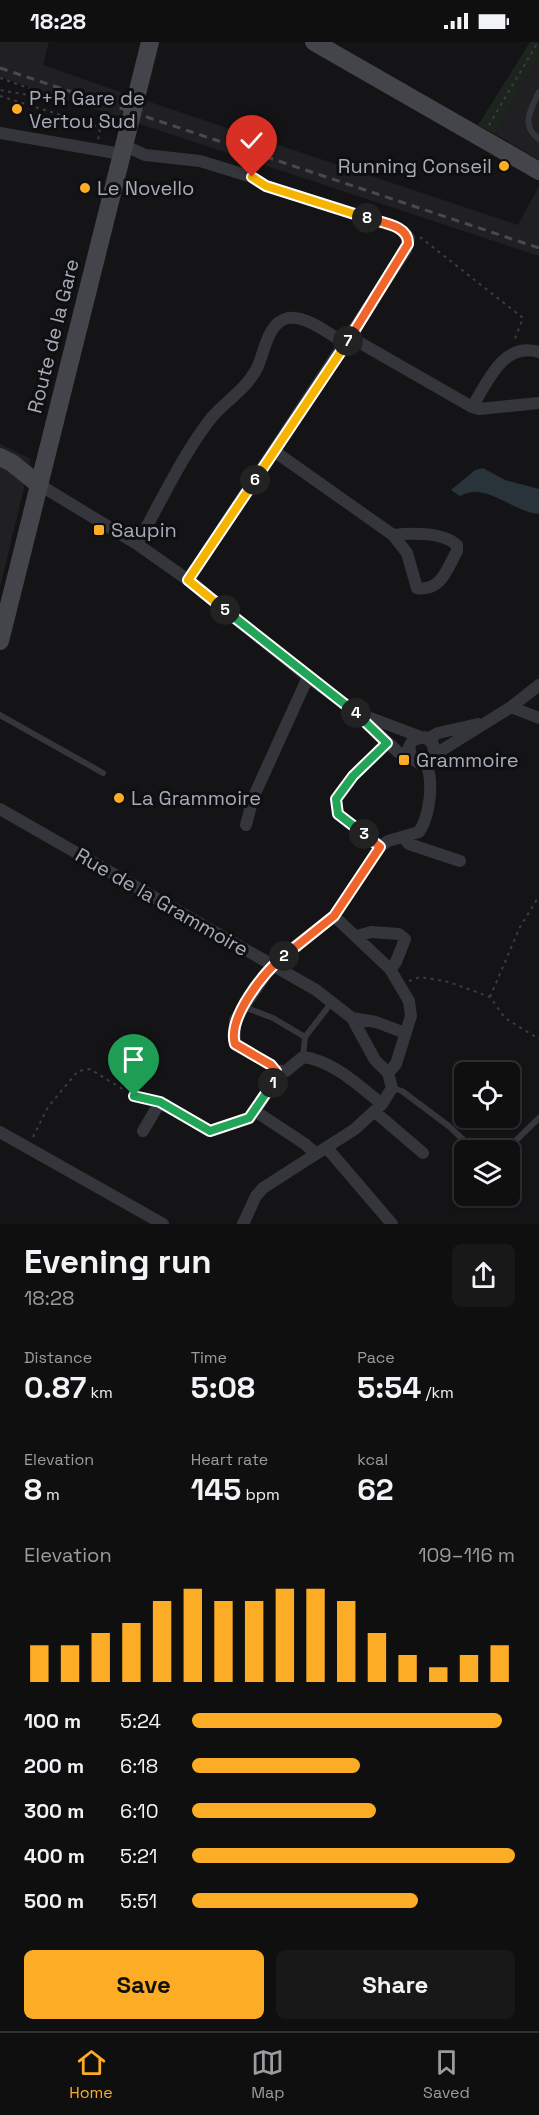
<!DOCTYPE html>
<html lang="en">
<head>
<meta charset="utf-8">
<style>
  :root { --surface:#0f0f10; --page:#181819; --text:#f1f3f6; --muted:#9b9c9f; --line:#2f2f30; --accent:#fcad25 }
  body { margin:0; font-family:"Space Grotesk",sans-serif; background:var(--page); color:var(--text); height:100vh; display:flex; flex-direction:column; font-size:22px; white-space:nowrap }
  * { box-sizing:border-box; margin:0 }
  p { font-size:20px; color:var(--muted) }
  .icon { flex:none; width:33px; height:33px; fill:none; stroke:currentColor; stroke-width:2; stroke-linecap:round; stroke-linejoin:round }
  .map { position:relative; height:1182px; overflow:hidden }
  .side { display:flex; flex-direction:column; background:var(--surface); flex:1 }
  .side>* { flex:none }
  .controls { position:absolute; left:454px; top:1020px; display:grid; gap:12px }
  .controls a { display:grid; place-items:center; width:66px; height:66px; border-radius:9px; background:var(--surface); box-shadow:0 2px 4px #0004,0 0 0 2px var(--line); font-size:30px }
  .pin { position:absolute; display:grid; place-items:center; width:51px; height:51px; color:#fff; margin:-62px -26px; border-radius:50% 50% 50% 0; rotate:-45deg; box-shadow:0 0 6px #0007 }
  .pin .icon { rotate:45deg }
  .km { position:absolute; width:30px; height:30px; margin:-15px; border-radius:50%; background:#222; color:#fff; font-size:16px; line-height:30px; text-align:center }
  .round { display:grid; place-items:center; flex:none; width:63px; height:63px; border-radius:9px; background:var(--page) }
  .head { display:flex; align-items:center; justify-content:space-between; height:102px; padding:0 24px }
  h1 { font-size:33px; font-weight:700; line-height:45px }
  .figures { display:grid; grid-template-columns:repeat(3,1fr); gap:9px; height:102px; padding:6px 24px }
  .figures div { display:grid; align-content:center }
  .figures b { font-size:30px; font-weight:700 }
  .figures small { font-size:16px; font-weight:400 }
  .figures p { font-size:16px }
  .chart { height:168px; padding:12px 24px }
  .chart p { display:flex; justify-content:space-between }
  .chart svg { width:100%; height:108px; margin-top:6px; stroke:var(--accent); stroke-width:6 }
  .action { display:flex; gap:12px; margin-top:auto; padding:12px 24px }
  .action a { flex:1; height:69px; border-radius:9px; background:var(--accent); color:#111; font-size:24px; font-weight:700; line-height:69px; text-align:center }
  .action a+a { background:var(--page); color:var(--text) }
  ul { padding:0 24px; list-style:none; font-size:20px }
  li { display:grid; grid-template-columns:96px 72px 1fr; align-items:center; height:45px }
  li i { height:15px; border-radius:8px; background:var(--accent) }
  .status { display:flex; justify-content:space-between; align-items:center; height:42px; padding:0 30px; background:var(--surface); direction:ltr }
  .status svg { height:16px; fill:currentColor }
  .dock { display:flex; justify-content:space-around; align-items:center; height:84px; border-top:2px solid var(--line); background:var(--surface); font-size:16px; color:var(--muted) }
  .dock a { display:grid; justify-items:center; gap:3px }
  .dock .on { color:var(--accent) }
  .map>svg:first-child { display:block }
  .built { fill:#202023 }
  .green { fill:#1c241d }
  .water { fill:#29333a }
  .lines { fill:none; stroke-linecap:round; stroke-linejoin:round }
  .path { stroke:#3b3d42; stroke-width:2; stroke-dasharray:3 4.5; stroke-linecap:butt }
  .lane { stroke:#35363b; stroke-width:6 }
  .street { stroke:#35363b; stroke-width:12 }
  .secondary { stroke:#43454b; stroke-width:18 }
  .rail { stroke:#484a50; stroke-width:3; stroke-dasharray:8 6; stroke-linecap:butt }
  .split-1-casing { stroke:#fff; stroke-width:12 }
  .split-2-casing { stroke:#fff; stroke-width:12 }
  .split-3-casing { stroke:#fff; stroke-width:12 }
  .split-4-casing { stroke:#fff; stroke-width:12 }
  .split-5-casing { stroke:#fff; stroke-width:12 }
  .split-6-casing { stroke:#fff; stroke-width:12 }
  .split-7-casing { stroke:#fff; stroke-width:12 }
  .split-8-casing { stroke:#fff; stroke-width:12 }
  .split-9-casing { stroke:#fff; stroke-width:12 }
  .split-1 { stroke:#22a559; stroke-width:8 }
  .split-2 { stroke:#f0652b; stroke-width:8 }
  .split-3 { stroke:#f0652b; stroke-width:8 }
  .split-4 { stroke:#22a559; stroke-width:8 }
  .split-5 { stroke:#22a559; stroke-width:8 }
  .split-6 { stroke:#f5b400; stroke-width:8 }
  .split-7 { stroke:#f5b400; stroke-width:8 }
  .split-8 { stroke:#f0652b; stroke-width:8 }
  .split-9 { stroke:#f5b400; stroke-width:8 }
  .poi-dot { fill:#fcad25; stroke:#0f0f11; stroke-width:2 }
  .labels { text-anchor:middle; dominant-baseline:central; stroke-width:6; stroke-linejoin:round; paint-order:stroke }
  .poi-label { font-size:20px; fill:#a5abb7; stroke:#0f0f11; text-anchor:start }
  .street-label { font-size:20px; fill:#a5abb7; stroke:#0f0f11 }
</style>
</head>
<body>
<div class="status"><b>18:28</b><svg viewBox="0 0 49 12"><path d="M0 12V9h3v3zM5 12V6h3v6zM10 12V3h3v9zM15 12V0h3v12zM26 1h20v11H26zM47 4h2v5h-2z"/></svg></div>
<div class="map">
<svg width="539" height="1182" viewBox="0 0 539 1182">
  <rect width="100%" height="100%" fill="#141416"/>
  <!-- built -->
  <path class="built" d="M0,0H49L43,23L126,52L121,76L0,35Z
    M539,14V118L495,92Z
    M144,58L518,183L539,144V214L137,81Z
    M0,402L31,417L0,545Z"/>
  <!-- green -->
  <path class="green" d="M530,0H539V14L495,92L478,83Z"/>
  <!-- water -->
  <path class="water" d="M483,426L505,438L539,447V472C512,470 486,439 460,454L451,448L475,428Z"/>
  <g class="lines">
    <!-- path -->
    <path class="path" d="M0,36L48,53L46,56L0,48
      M0,54L96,84L100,89L98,98
      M489,83L538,0
      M420,195L523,276L514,299
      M409,939L420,935L449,940L490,955L505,976L539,997
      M490,955L520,885L539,854
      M33,1095L48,1065L78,1029L90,1027L124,1048"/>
    <!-- lane -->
    <path class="lane" d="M539,50C531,67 520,84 539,97
      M0,673L103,731
      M380,805L338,772L336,757L353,734L387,701
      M244,965L273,976L305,995
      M303,1015L305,995L332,960
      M392,1046L402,1049L450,1085L474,1108
      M506,1108L539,1076"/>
    <!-- street -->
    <path class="street" d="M0,91L121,112
      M123,103L145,113L200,119L252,135L266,144L396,185L403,189L409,196L406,208L188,538
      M350,295L472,365L479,367L539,361
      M472,365C488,340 503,299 539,310
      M274,409L393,493L407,511L417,546C441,550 447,527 457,509V503C442,490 412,491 393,493
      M38,442L137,502L188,538L308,635L354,669L398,710L410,714
      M137,502C161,460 182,413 212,375C226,359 245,348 256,328C265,312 266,281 288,276C306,273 331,293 346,302
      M511,665L539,676
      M360,672L421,695
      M428,697L438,691L478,682
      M434,713L433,702L425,695L413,698L409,705L412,717L419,721H426L434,713L511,665L539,643
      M0,767L316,948L352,976L375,1018L388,1031L392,1046L382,1062L355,1087L263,1146L256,1154L243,1182
      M246,783L253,756L308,635
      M403,795L409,802L460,819
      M334,874L390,927L409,959L411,974L396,1022L388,1031
      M357,894L371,890L399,892L405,897L396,920L390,927
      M352,976L376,980L405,991
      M276,1029H286L303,1015C334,1019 359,1044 382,1062
      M134,1054L160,1060L210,1089L249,1076L255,1069
      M375,1070L423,1111
      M143,1089L160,1060
      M0,1090L163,1182
      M327,1106L392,1182
      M315,1111L305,1102L255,1069L274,1039L276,1029L271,1023L235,1002V978L272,923L334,874L380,805L388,799L419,790C430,773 434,740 426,721"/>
    <!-- secondary -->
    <path class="secondary" d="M314,0L539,129
      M0,415L12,421L38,442
      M0,599L150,0"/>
    <!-- rail -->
    <path class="rail" d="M0,26L539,206"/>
  </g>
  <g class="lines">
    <defs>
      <path id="split-1" d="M134,1054L160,1060L210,1089L249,1076L273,1041"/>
      <path id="split-2" d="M273,1041L276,1029L271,1023L235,1002C227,976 264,930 284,914"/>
      <path id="split-3" d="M284,914L334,874L380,805L364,792"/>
      <path id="split-4" d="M356,671L387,701L353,734L336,757L338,772L364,792"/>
      <path id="split-5" d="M225,568L356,671"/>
      <path id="split-6" d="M225,568L188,538L255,438"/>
      <path id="split-7" d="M255,438L348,299"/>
      <path id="split-8" d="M348,299L408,202C409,183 382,181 367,176"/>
      <path id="split-9" d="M252,135L266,144L367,176"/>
    </defs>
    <!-- split-1 casing -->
    <use href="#split-1" class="split-1-casing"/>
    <!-- split-2 casing -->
    <use href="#split-2" class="split-2-casing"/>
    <!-- split-3 casing -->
    <use href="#split-3" class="split-3-casing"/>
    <!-- split-4 casing -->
    <use href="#split-4" class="split-4-casing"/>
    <!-- split-5 casing -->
    <use href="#split-5" class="split-5-casing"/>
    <!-- split-6 casing -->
    <use href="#split-6" class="split-6-casing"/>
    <!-- split-7 casing -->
    <use href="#split-7" class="split-7-casing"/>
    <!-- split-8 casing -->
    <use href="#split-8" class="split-8-casing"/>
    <!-- split-9 casing -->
    <use href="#split-9" class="split-9-casing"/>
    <!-- split-1 -->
    <use href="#split-1" class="split-1"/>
    <!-- split-2 -->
    <use href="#split-2" class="split-2"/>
    <!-- split-3 -->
    <use href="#split-3" class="split-3"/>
    <!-- split-4 -->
    <use href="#split-4" class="split-4"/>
    <!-- split-5 -->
    <use href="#split-5" class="split-5"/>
    <!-- split-6 -->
    <use href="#split-6" class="split-6"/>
    <!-- split-7 -->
    <use href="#split-7" class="split-7"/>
    <!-- split-8 -->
    <use href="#split-8" class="split-8"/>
    <!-- split-9 -->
    <use href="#split-9" class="split-9"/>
  </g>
  <!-- markers -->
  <g class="poi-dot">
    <circle cx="17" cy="67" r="6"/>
    <circle cx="504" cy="124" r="6"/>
    <circle cx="85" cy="146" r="6"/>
    <rect x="93" y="482" width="12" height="12" rx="3"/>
    <rect x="398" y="712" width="12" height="12" rx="3"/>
    <circle cx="119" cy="756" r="6"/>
  </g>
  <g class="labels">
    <!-- poi labels -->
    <g class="poi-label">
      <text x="29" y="56">P+R Gare de<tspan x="29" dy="23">Vertou Sud</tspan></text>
      <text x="492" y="124" text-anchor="end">Running Conseil</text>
      <text x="97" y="146">Le Novello</text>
      <text x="111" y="488">Saupin</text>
      <text x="416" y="718">Grammoire</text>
      <text x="131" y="756">La Grammoire</text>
    </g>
    <!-- street labels -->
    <g class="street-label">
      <text transform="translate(53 294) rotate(-76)">Route de la Gare</text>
      <text transform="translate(162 860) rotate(30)">Rue de la Grammoire</text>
    </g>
  </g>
</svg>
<div class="controls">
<a><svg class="icon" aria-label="locate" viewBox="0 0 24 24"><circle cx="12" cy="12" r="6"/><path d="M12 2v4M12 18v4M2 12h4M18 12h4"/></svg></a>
<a><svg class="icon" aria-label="layers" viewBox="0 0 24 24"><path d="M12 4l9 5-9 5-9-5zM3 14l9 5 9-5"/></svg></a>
</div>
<div class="pin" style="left:134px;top:1054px;background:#1e9e55"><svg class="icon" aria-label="arrive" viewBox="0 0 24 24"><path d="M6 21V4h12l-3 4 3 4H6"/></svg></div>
<div class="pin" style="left:252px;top:135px;background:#d93025"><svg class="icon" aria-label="check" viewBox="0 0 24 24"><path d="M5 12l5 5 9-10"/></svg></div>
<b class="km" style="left:273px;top:1041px">1</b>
<b class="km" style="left:284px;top:914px">2</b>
<b class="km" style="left:364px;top:792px">3</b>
<b class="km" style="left:356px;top:671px">4</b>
<b class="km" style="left:225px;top:568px">5</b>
<b class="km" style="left:255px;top:438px">6</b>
<b class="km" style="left:348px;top:299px">7</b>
<b class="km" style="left:367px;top:176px">8</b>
</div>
<section class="side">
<div class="head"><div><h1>Evening run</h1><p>18:28</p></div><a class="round"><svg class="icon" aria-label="share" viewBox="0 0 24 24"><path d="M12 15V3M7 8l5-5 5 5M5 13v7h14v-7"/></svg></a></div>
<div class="figures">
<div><p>Distance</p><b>0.87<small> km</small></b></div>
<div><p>Time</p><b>5:08</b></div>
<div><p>Pace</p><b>5:54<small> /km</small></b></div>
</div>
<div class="figures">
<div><p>Elevation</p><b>8<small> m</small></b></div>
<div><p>Heart rate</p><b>145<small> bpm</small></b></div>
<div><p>kcal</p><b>62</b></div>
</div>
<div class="chart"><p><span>Elevation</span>109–116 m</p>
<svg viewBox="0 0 160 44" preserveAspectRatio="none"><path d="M5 44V29M15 44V29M25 44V24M35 44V20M45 44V11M55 44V6M65 44V11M75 44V11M85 44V6M95 44V6M105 44V11M115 44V24M125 44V33M135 44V38M145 44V33M155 44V29"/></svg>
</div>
<ul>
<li><b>100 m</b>5:24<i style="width:96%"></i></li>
<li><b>200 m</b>6:18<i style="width:52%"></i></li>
<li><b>300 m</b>6:10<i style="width:57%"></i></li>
<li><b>400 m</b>5:21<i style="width:100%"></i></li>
<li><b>500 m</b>5:51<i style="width:70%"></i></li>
</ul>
<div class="action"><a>Save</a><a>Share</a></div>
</section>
<nav class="dock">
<a class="on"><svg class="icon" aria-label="home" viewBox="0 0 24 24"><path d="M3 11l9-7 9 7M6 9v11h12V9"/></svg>Home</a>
<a><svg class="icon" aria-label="map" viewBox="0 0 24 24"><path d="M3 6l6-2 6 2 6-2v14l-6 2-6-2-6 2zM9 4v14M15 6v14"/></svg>Map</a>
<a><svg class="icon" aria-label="saved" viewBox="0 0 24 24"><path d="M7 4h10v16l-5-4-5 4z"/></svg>Saved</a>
</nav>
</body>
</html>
